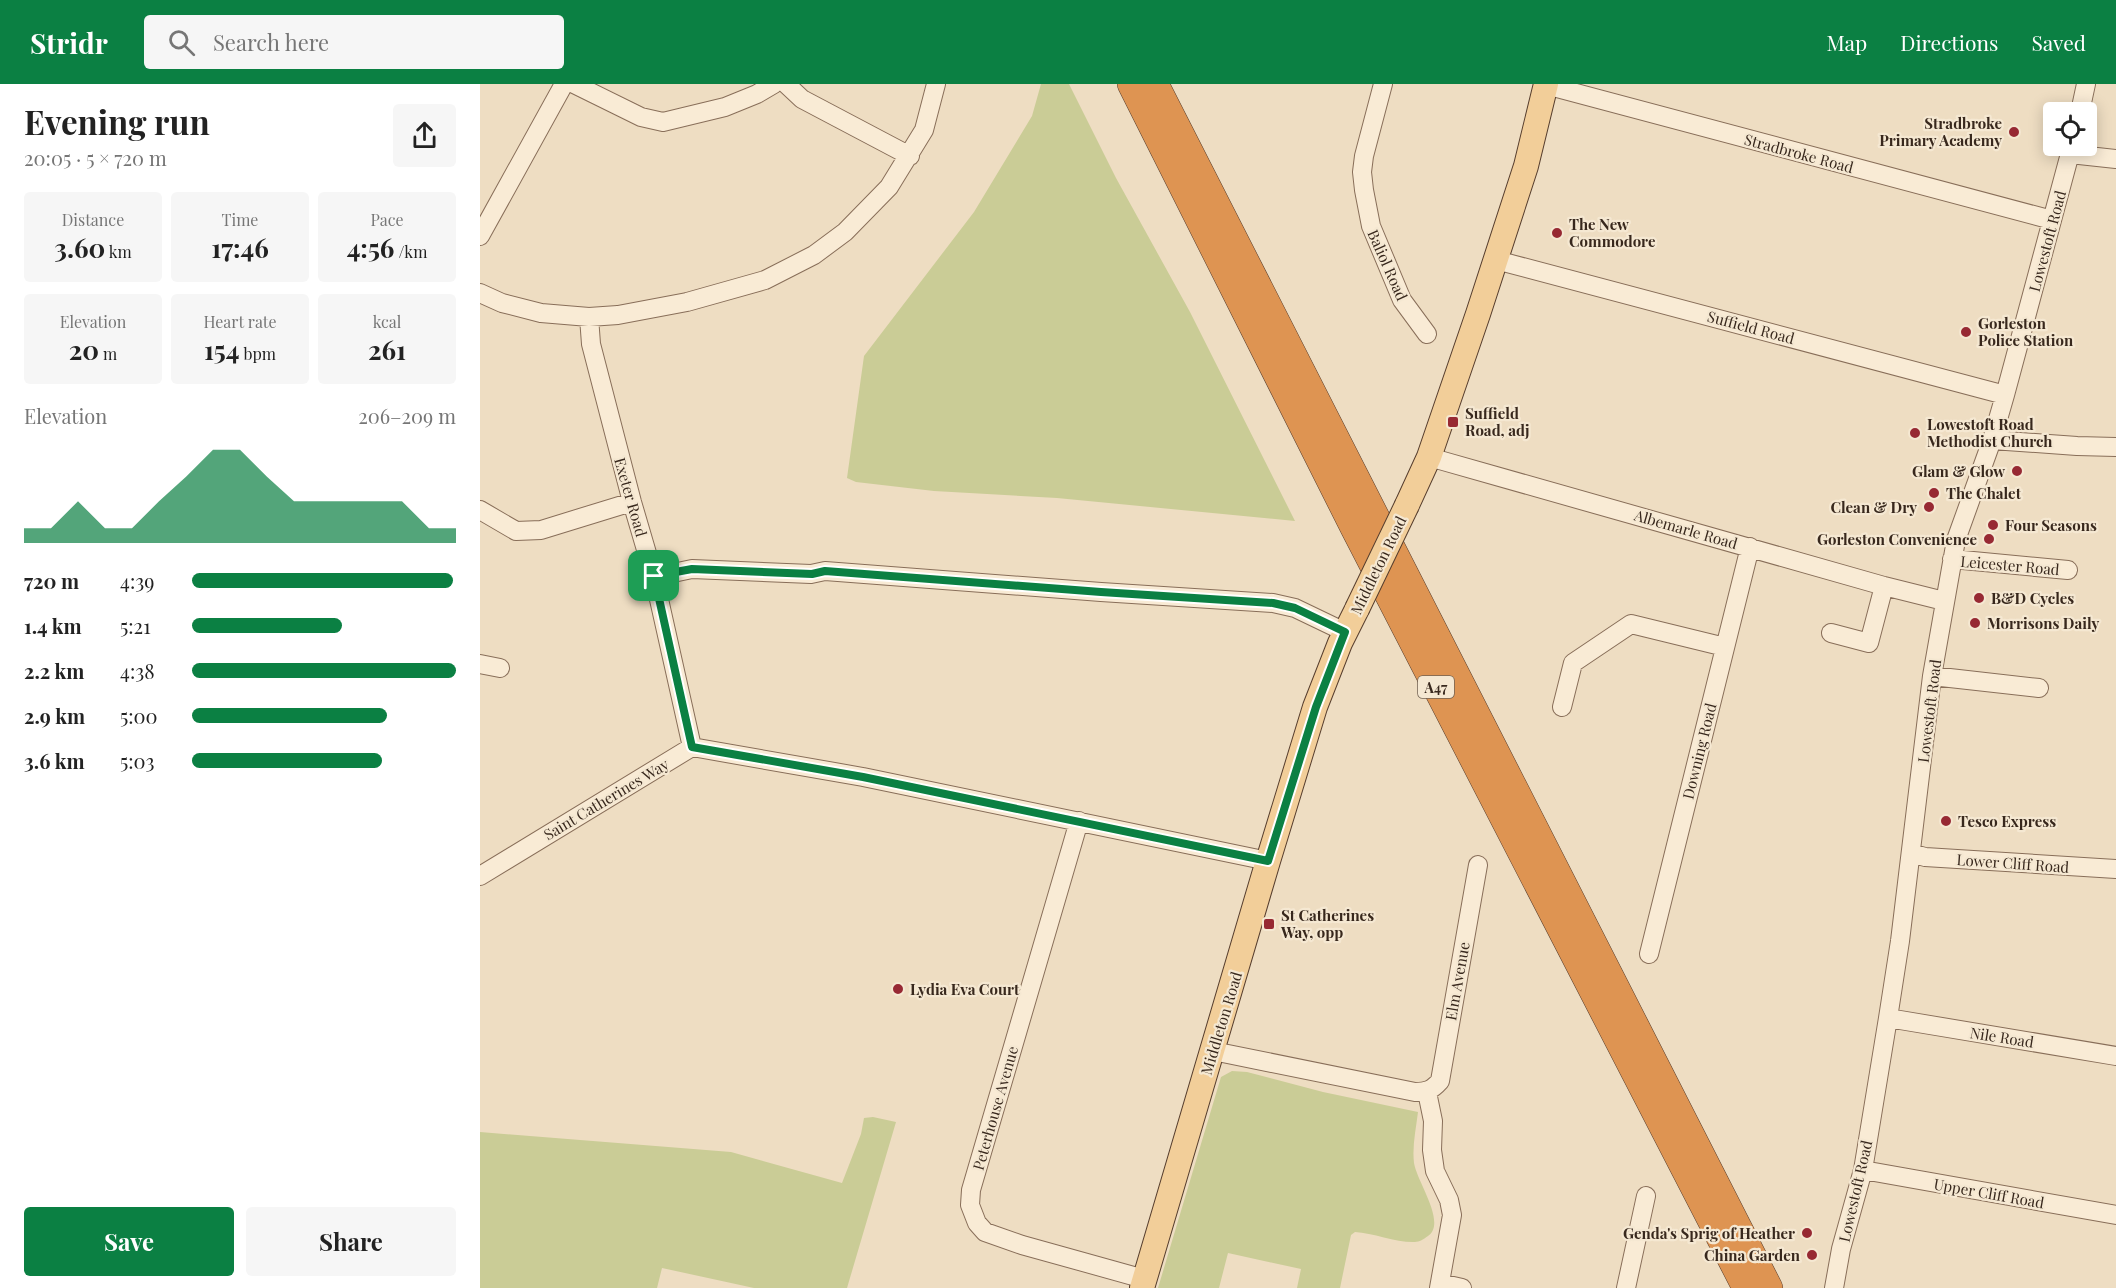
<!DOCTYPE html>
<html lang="en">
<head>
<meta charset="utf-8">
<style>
  :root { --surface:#fff; --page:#f6f6f6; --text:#222; --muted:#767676; --accent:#0b8043 }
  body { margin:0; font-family:"Playfair Display",serif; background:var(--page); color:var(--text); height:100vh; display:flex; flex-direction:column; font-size:22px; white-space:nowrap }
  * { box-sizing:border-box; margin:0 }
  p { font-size:20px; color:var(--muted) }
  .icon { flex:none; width:33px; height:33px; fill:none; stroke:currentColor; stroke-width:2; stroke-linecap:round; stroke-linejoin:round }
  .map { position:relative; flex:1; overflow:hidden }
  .panel { display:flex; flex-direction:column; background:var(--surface); width:480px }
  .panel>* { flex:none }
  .buttons { position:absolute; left:1563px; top:18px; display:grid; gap:12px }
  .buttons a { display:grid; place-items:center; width:54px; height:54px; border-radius:6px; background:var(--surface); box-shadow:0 3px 15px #0003; font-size:30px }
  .pin { position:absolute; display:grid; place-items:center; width:51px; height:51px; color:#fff; margin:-26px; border-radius:12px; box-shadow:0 3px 9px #0006 }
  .round { display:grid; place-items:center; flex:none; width:63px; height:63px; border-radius:6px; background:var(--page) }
  .summary { display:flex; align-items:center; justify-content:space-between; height:102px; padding:0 24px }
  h1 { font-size:33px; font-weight:700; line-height:45px }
  .figures { display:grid; grid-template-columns:repeat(3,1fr); gap:9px; height:102px; padding:6px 24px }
  .figures div { display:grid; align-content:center; border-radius:6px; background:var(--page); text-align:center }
  .figures b { font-size:26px; font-weight:700 }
  .figures small { font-size:16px; font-weight:400 }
  .figures p { font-size:16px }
  .chart { height:168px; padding:12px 24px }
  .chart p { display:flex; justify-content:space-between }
  .chart svg { width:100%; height:108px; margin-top:6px; fill:var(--accent); opacity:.7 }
  .button { display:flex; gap:12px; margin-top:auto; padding:12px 24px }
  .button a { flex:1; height:69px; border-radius:6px; background:var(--accent); color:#fff; font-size:24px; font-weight:700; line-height:69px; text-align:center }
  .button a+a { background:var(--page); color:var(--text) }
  ul { padding:0 24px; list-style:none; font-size:20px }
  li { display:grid; grid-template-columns:96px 72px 1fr; align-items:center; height:45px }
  li i { height:15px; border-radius:8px; background:var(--accent) }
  header { display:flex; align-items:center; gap:36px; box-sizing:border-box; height:84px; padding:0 30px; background:var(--accent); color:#fff }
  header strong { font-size:28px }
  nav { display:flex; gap:33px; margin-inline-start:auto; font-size:21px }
  .search { width:420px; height:54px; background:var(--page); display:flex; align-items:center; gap:15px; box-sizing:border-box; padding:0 21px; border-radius:6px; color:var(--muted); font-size:22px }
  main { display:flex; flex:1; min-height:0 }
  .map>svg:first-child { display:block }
  .green { fill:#cacc96 }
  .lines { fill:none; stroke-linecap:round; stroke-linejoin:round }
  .minor-casing { stroke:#886e59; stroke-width:20 }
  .major-casing { stroke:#563d2d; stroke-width:26 }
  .highway-casing { stroke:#563d2d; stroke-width:28 }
  .minor { stroke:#f9ebd5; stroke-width:18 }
  .major { stroke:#f2ce99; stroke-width:24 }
  .highway { stroke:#de9452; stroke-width:27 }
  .major-bridge-casing { stroke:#563d2d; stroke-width:26; stroke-linecap:butt }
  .major-bridge { stroke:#f2ce99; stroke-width:24 }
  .route-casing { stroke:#fff; stroke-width:12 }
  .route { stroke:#0b8043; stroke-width:8 }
  .poi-dot { fill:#972933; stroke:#f5e8d2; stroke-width:2 }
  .labels { text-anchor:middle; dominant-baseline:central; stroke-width:4.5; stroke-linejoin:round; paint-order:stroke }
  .shield { fill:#f5e8d2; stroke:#716253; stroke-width:1.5 }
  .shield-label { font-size:14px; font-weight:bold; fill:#38281d }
  .poi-label { font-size:15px; font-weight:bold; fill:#38281d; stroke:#f5e8d2; text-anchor:start }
  .street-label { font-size:15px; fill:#38281d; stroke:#f5e8d2 }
</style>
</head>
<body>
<header>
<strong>Stridr</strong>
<div class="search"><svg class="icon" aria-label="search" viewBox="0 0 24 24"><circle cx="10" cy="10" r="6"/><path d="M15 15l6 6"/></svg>Search here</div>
<nav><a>Map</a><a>Directions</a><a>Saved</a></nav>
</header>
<main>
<section class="panel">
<div class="summary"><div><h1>Evening run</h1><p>20:05 · 5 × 720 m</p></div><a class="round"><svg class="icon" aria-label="share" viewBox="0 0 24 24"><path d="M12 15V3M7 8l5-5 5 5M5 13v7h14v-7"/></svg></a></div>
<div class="figures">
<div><p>Distance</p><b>3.60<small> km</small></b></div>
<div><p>Time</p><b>17:46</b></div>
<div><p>Pace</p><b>4:56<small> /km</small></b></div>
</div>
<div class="figures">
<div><p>Elevation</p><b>20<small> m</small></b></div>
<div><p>Heart rate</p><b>154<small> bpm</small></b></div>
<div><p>kcal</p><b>261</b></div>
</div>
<div class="chart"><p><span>Elevation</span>206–209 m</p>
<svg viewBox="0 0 160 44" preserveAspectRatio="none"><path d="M0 44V38L10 38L20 27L30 38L40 38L50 27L60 17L70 6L80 6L90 17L100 27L110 27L120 27L130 27L140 27L150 38L160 38V44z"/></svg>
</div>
<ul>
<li><b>720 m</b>4:39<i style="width:99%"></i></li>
<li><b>1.4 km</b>5:21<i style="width:57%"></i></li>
<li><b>2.2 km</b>4:38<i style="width:100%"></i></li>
<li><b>2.9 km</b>5:00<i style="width:74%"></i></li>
<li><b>3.6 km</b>5:03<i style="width:72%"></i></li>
</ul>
<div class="button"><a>Save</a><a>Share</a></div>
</section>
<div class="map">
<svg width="1636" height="1204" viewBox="0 0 1636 1204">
  <rect width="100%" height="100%" fill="#eeddc2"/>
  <!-- green -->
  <path class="green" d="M561,0H589L636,94L710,228L815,437L577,414L454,407L376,398L367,394L384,272L494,128L552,32Z
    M752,987L767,988L843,1008L938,1028C936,1045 932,1062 934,1079C937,1098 967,1139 948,1152C944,1155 939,1158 935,1158C918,1159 893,1149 875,1148L871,1151L860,1204H817L821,1185L748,1169L739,1204H678L741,993Z
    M393,1033L416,1038L367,1204H274L182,1184L177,1204H0V1048L251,1068L362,1099L381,1050L384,1034Z"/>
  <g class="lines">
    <defs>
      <path id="minor" d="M94,0L161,33L183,38L245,23L277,10L294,0
        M306,0L322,15L430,72
        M903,0L884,72L882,88L884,106L891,142L922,216L947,250
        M1066,1L1572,136
        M1600,28L1606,0
        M1590,70L1636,75
        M0,152L84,0
        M1016,176L1525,311
        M0,209L22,219L61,229L109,233L138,231L207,218L285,196L334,171L365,148L409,103L444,46L456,0
        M109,233L111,260L152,418L174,493L212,663
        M1512,356L1597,362L1636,363
        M949,373L1404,502L1464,517
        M0,426L36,447L61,446L152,418
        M1472,475L1588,486
        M174,493L212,485L331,490L345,487L621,508L793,519L815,524L865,548
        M1351,549L1389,559L1404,502
        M0,580L20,584
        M1452,592L1559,604
        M1082,623L1093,579L1151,540L1245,563
        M599,737L491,1106L490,1121L497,1139L505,1148L542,1161L664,1195
        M1431,769L1445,773L1636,785
        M0,792L212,663L383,693L788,777
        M1169,870L1270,463
        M1408,934L1636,972
        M733,967L935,1008C947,1008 952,1006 960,997L998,781
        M947,1008L953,1037L952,1066L955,1087L969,1116L972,1131L959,1204
        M1383,1086L1636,1131
        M960,1199L982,1204
        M1146,1204L1166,1112
        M1354,1204L1361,1165L1383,1086L1408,934L1420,857L1452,592L1476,456L1512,356L1525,311L1592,62"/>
      <path id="major" d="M927,421L949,373L998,230L1046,82L1066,0
        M662,1204L788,777L835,623L860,559L877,525"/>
      <path id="highway" d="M651,0L874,444L1266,1204
        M675,0L1289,1204"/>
    </defs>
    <!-- minor casing -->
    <use href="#minor" class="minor-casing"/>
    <!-- major casing -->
    <use href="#major" class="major-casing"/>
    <!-- highway casing -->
    <use href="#highway" class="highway-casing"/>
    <!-- minor -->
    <use href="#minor" class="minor"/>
    <!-- major -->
    <use href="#major" class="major"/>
    <!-- highway -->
    <use href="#highway" class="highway"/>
    <defs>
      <path id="major-bridge" d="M877,525L927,421"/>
    </defs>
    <!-- major-bridge casing -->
    <use href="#major-bridge" class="major-bridge-casing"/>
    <!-- major-bridge -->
    <use href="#major-bridge" class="major-bridge"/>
  </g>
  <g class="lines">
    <defs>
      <path id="route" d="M212,485L332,490L345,487L621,508L793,519L815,524L865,548L836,623L788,777L383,693L212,663L174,492Z"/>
    </defs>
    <!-- route casing -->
    <use href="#route" class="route-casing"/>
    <!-- route -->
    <use href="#route" class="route"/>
  </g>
  <!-- markers -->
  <g class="poi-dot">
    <circle cx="1534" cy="48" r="6"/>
    <circle cx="1077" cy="149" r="6"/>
    <circle cx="1486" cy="248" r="6"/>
    <rect x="967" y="332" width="12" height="12" rx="3"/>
    <circle cx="1435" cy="349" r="6"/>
    <circle cx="1537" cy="387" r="6"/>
    <circle cx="1454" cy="409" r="6"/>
    <circle cx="1449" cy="423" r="6"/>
    <circle cx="1513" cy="441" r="6"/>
    <circle cx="1509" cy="455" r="6"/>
    <circle cx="1499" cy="514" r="6"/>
    <circle cx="1495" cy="539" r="6"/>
    <circle cx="1466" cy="737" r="6"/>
    <rect x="783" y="834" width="12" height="12" rx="3"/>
    <circle cx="418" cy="905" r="6"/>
    <circle cx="1327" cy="1149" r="6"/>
    <circle cx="1332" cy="1171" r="6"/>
  </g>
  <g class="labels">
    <!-- shield labels -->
    <rect class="shield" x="938" y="592" width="36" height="22" rx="4.5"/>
    <g class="shield-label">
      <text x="956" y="603">A47</text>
    </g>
    <!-- poi labels -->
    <g class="poi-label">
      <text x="1522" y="39" text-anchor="end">Stradbroke<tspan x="1522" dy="17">Primary Academy</tspan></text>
      <text x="1089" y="140">The New<tspan x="1089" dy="17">Commodore</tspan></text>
      <text x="1498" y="239">Gorleston<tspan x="1498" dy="17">Police Station</tspan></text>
      <text x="985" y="329">Suffield<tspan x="985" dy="17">Road, adj</tspan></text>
      <text x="1447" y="340">Lowestoft Road<tspan x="1447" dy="17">Methodist Church</tspan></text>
      <text x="1525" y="387" text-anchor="end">Glam &amp; Glow</text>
      <text x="1466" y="409">The Chalet</text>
      <text x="1437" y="423" text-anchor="end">Clean &amp; Dry</text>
      <text x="1525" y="441">Four Seasons</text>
      <text x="1497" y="455" text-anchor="end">Gorleston Convenience</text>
      <text x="1511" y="514">B&amp;D Cycles</text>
      <text x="1507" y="539">Morrisons Daily</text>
      <text x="1478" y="737">Tesco Express</text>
      <text x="801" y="831">St Catherines<tspan x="801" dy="17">Way, opp</tspan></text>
      <text x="430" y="905">Lydia Eva Court</text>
      <text x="1315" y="1149" text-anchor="end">Genda's Sprig of Heather</text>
      <text x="1320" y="1171" text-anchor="end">China Garden</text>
    </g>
    <!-- street labels -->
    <g class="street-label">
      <text transform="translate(1319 69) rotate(15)">Stradbroke Road</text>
      <text transform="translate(1567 157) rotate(-75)">Lowestoft Road</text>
      <text transform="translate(908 181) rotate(66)">Baliol Road</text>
      <text transform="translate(1271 243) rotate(15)">Suffield Road</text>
      <text transform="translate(151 413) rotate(74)">Exeter Road</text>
      <text transform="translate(1206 445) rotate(16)">Albemarle Road</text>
      <text transform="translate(898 481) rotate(-64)">Middleton Road</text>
      <text transform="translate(1530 481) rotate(5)">Leicester Road</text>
      <text transform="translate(1449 627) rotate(-83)">Lowestoft Road</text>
      <text transform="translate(1219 667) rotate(-76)">Downing Road</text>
      <text transform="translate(126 715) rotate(-31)">Saint Catherines Way</text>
      <text transform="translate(1533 779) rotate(4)">Lower Cliff Road</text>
      <text transform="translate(977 897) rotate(-80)">Elm Avenue</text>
      <text transform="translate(741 939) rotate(-73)">Middleton Road</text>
      <text transform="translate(1522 953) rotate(9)">Nile Road</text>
      <text transform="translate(515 1024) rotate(-74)">Peterhouse Avenue</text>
      <text transform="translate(1375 1107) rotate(-77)">Lowestoft Road</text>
      <text transform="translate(1509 1109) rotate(10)">Upper Cliff Road</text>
    </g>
  </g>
</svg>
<div class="buttons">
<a><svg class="icon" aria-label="locate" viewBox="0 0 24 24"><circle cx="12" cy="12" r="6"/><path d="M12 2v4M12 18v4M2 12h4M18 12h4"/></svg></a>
</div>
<div class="pin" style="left:174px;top:492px;background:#1e9e55"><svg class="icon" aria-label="arrive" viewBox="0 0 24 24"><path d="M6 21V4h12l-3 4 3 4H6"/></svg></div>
</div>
</main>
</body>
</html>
